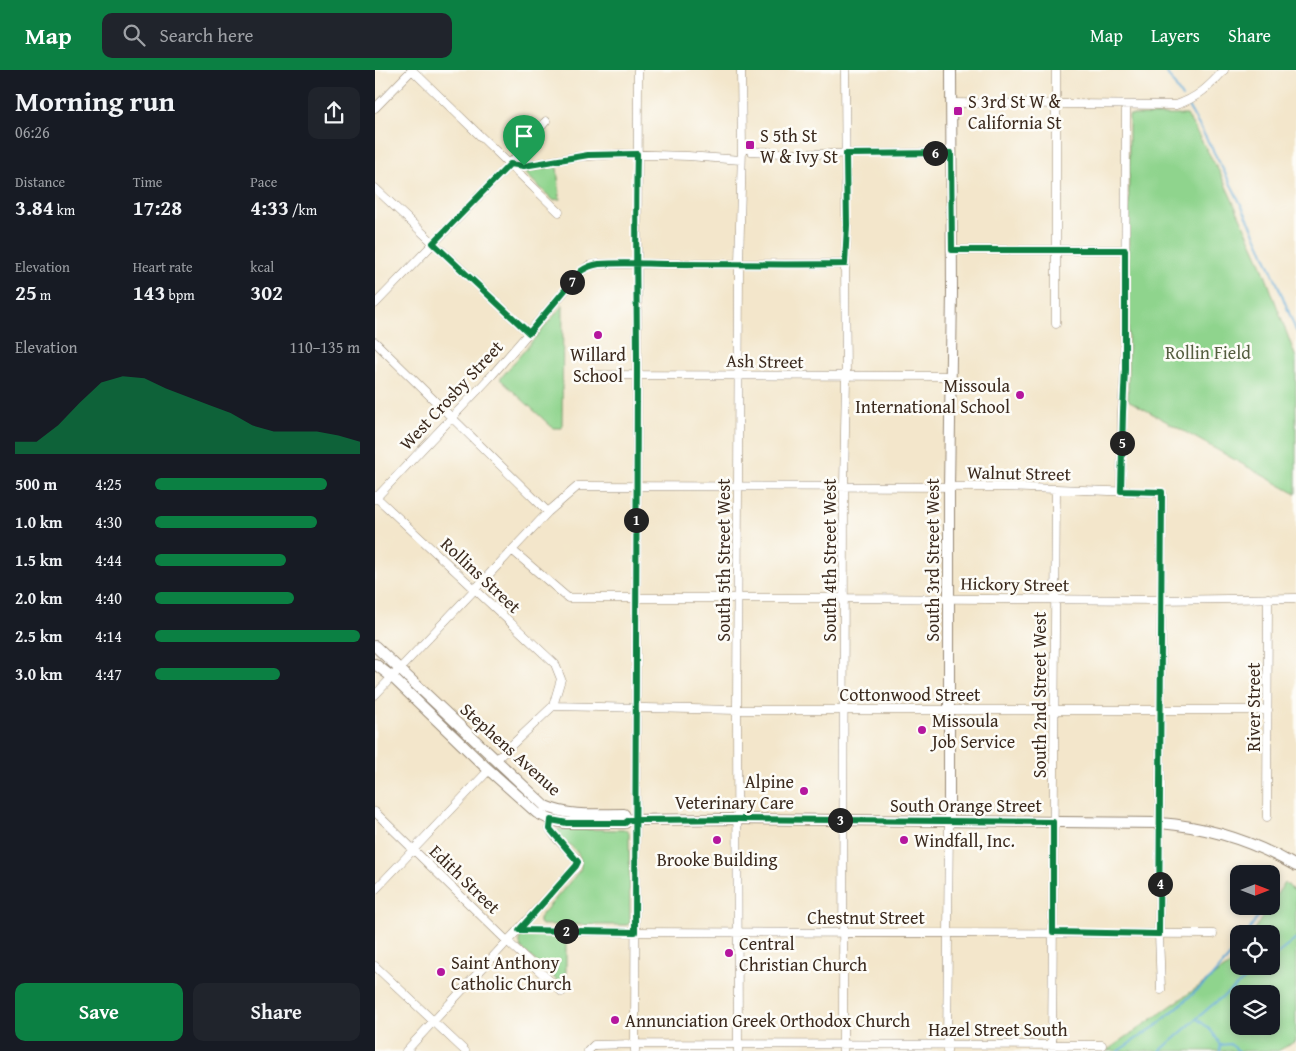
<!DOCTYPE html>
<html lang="en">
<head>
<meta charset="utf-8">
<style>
  :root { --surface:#171b24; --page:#20242c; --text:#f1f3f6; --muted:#9ea1a6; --accent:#0b8043 }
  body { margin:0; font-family:"Gentium Book Plus",serif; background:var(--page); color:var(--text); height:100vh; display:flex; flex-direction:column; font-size:19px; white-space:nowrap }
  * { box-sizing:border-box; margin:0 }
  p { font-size:16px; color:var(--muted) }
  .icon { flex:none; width:28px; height:28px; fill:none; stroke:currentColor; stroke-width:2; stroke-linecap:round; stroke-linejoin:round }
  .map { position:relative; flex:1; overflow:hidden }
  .drawer { display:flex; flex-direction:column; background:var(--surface); width:375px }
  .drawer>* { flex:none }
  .needle { width:32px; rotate:90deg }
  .controls { position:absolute; left:855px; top:795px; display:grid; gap:10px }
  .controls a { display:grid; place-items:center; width:50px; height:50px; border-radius:10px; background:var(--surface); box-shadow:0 2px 8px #0003; font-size:25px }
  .pin { position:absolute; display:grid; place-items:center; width:42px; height:42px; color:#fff; margin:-51px -21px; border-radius:50% 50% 50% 0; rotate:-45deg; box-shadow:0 0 5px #0007 }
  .pin .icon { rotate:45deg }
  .km { position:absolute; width:25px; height:25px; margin:-12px; border-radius:50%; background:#222; color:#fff; font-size:14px; line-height:25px; text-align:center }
  .round { display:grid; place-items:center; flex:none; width:52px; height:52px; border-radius:10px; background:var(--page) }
  .overview { display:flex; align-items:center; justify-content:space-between; height:85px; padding:0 15px }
  h1 { font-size:28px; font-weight:600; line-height:38px }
  .stats { display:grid; grid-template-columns:repeat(3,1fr); gap:8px; height:85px; padding:5px 15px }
  .stats div { display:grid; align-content:center }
  .stats b { font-size:21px; font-weight:600 }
  .stats small { font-size:14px; font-weight:400 }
  .stats p { font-size:14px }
  .chart { height:140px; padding:10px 15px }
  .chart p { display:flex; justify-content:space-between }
  .chart svg { width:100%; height:90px; margin-top:5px; fill:var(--accent); opacity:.7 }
  .action { display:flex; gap:10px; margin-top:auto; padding:10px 15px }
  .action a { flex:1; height:58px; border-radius:10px; background:var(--accent); color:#fff; font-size:20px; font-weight:600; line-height:58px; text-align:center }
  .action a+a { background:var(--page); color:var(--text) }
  ul { padding:0 15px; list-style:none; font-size:16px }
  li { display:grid; grid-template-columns:80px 60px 1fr; align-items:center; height:38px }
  li i { height:12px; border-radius:6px; background:var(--accent) }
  header { display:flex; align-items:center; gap:30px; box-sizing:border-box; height:70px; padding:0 25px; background:var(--accent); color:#fff }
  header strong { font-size:24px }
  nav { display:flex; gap:28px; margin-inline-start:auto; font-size:18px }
  .search { width:350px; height:45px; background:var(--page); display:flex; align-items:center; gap:12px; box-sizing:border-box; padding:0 18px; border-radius:10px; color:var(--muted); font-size:19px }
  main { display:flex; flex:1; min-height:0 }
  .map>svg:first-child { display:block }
  .green { fill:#8fd48d; stroke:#657f56; fill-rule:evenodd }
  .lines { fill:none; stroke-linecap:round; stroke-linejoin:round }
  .stream { stroke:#5fa9d7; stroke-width:2 }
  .minor-casing { stroke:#978874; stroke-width:9 }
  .major-casing { stroke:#978874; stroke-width:12 }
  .minor { stroke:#fff; stroke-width:8 }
  .major { stroke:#fff; stroke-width:10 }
  .route-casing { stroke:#fff; stroke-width:10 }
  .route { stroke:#0b8043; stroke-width:6 }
  .poi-dot { fill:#b5179e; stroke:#fdfcf7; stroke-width:2 }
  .labels { text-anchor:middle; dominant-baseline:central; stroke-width:5; stroke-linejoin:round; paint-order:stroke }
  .poi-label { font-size:18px; fill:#3b2a1e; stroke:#fdfcf7; text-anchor:start }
  .park-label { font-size:18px; fill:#545d3f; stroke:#fdfcf7 }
  .street-label { font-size:18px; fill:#3b2a1e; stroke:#fdfcf7 }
</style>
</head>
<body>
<header>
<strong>Map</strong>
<div class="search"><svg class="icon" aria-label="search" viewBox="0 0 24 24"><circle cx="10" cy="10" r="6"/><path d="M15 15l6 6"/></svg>Search here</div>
<nav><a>Map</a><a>Layers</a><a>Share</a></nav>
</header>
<main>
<section class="drawer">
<div class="overview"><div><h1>Morning run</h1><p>06:26</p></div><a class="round"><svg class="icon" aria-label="share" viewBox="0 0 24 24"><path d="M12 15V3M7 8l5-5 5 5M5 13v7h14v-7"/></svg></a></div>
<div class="stats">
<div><p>Distance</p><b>3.84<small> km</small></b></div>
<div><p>Time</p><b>17:28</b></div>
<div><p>Pace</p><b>4:33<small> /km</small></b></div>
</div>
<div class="stats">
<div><p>Elevation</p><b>25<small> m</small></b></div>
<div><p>Heart rate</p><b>143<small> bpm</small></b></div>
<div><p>kcal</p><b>302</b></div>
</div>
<div class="chart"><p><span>Elevation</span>110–135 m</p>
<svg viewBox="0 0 160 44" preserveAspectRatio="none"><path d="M0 44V38L10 38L20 30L30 19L40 9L50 6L60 7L70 12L80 16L90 20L100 24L110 30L120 33L130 33L140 33L150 35L160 38V44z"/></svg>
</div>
<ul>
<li><b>500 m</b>4:25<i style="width:84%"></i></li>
<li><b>1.0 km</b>4:30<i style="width:79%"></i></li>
<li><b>1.5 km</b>4:44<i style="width:64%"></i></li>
<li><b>2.0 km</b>4:40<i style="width:68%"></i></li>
<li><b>2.5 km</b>4:14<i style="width:100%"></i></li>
<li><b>3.0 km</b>4:47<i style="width:61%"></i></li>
</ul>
<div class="action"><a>Save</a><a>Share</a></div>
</section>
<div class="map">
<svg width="921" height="981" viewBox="0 0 921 981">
  <rect width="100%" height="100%" fill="#fdfcf7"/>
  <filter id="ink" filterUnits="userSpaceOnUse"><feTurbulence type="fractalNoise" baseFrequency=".02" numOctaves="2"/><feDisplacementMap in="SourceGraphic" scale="10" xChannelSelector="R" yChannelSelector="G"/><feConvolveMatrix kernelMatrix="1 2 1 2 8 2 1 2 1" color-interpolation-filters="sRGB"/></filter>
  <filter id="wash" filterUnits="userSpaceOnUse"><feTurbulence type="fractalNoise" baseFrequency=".0096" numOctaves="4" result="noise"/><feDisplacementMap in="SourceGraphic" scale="20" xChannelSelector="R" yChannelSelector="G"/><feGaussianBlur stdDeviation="1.12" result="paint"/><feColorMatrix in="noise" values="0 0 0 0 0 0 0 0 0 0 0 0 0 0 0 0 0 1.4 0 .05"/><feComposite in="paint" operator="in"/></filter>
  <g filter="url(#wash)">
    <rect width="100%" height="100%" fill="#f3e6cb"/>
    <!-- green -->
    <path class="green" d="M754,45H812L845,103L885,191L921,288V424L753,330Z
      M182,96L185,129L178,130L149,102Z
      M188,235L187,358H178L125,309Z
      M183,759L252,760L254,763L255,853L252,855H167L164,853V848L205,800C210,784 195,776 184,766L182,764Z
      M910,812L921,823V971L903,981H731L859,892L864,884V896H896V864H877L894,836H896V833ZM864,924H896V956H864Z
      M150,864H191V913H185L146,878L144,869L146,865Z"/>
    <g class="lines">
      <!-- stream -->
      <path class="stream" d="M790,0L807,27
        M813,36C855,108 892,183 921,261
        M896,824L897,822
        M872,864L889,836
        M896,889L921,869
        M822,949C832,956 846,967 845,981
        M846,975L855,974L864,981
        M743,981L781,956L836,908L864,876
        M785,981L836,936L887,896"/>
    </g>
  </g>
  <g filter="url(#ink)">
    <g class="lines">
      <defs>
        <path id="minor" d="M37,0L184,142
          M681,0V254
          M576,33L801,35C822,28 834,17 849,0
          M0,38L37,0
          M367,74L376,81L419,84L576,83
          M135,94L149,96L200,87L245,84L313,86L366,90
          M0,118L154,263
          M577,180H750
          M0,234L135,94L171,51
          M0,272L173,442
          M204,305L576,306
          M746,421L747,342L750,299L751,35
          M0,426L180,594L186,609L178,636L122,689
          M0,429L118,304L207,201L213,196L224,194H470
          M137,480L193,528H469L785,530L921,528
          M0,625L173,442L203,416L626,417L787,423L784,864L786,920
          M178,636L362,640H893
          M0,742L132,871L187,922
          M892,747L893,528
          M0,820L114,700
          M144,860L253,862L838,864
          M0,896L90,981
          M31,981L201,797L203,792L201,788L182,769L175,759L176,750
          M213,981L219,975L260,974L727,975
          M260,981L263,0
          M363,981L362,640L364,194L367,78L366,0
          M468,981L469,416L471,307L470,194L472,155L471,144L470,0
          M572,981L574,751
          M677,981L681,419"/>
        <path id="major" d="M0,576L170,736C195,747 222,744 249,744L253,750
          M0,594L17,607L105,692L162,743L176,750L191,753H250L253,750
          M253,750L363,749L785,753C834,757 878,771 921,796
          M574,751V417L577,222L576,0"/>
      </defs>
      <!-- minor casing -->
      <use href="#minor" class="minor-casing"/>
      <!-- major casing -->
      <use href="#major" class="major-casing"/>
      <!-- minor -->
      <use href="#minor" class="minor"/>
      <!-- major -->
      <use href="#major" class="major"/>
    </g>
  </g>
  <g class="lines" filter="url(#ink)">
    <defs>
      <path id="route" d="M149,96L213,85L262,84C260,157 262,230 262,303C261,489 261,675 260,862L144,860L201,796L203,792L175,759L176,750L192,753H250L254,750H268L362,749L678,752V862L784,864L787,422L746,421L748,342L750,299V180H577L576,83L471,84L472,155L470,194C412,195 355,194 297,194C273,194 248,192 224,194C217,195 212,197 206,201L154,263L58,173L135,94L149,96"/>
    </defs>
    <!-- route casing -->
    <use href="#route" class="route-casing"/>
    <!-- route -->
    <use href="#route" class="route"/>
  </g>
  <!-- markers -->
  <g class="poi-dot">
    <rect x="578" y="36" width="10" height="10" rx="2.5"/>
    <rect x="370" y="70" width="10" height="10" rx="2.5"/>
    <circle cx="223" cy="265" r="5"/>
    <circle cx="645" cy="325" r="5"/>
    <circle cx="547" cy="660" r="5"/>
    <circle cx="429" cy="721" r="5"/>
    <circle cx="342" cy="770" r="5"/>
    <circle cx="529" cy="770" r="5"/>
    <circle cx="354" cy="883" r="5"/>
    <circle cx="66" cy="902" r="5"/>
    <circle cx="240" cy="950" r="5"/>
  </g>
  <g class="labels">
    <!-- poi labels -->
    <g class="poi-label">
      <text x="593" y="31">S 3rd St W &amp;<tspan x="593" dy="21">California St</tspan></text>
      <text x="385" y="65">S 5th St<tspan x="385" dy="21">W &amp; Ivy St</tspan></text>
      <text x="223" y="284" text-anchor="middle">Willard<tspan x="223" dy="21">School</tspan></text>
      <text x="635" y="315" text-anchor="end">Missoula<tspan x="635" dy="21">International School</tspan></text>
      <text x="557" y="650">Missoula<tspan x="557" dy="21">Job Service</tspan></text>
      <text x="419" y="711" text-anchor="end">Alpine<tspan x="419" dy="21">Veterinary Care</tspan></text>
      <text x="539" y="770">Windfall, Inc.</text>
      <text x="342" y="789" text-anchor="middle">Brooke Building</text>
      <text x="364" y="873">Central<tspan x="364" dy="21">Christian Church</tspan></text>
      <text x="76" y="892">Saint Anthony<tspan x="76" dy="21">Catholic Church</tspan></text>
      <text x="250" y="950">Annunciation Greek Orthodox Church</text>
    </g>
    <!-- park labels -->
    <g class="park-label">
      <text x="833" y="282">Rollin Field</text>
    </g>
    <!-- street labels -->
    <g class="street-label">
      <text transform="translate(390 291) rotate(1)">Ash Street</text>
      <text transform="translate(76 325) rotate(-47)">West Crosby Street</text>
      <text transform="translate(644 403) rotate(1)">Walnut Street</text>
      <text transform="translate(348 490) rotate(-90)">South 5th Street West</text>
      <text transform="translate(454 490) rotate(-90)">South 4th Street West</text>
      <text transform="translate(557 490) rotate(-90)">South 3rd Street West</text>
      <text transform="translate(106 505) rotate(43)">Rollins Street</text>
      <text transform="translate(640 514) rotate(1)">Hickory Street</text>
      <text x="535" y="624">Cottonwood Street</text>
      <text transform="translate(664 625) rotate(-90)">South 2nd Street West</text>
      <text transform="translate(878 637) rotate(-90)">River Street</text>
      <text transform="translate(136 679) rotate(42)">Stephens Avenue</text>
      <text x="591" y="735">South Orange Street</text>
      <text transform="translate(90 809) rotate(44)">Edith Street</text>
      <text x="491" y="847">Chestnut Street</text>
      <text x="623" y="959">Hazel Street South</text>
    </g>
  </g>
</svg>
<div class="controls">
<a><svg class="needle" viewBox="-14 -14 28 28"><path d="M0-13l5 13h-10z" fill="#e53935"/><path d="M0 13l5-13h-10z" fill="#9ea1a6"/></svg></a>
<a><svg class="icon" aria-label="locate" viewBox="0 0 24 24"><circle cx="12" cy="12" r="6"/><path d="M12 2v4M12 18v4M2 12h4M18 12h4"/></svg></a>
<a><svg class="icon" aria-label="layers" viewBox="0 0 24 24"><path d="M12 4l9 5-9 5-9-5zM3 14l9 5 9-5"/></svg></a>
</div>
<div class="pin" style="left:149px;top:96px;background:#1e9e55"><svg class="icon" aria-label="arrive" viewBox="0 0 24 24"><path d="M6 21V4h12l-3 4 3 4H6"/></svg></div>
<b class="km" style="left:261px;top:450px">1</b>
<b class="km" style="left:191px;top:861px">2</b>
<b class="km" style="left:465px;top:750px">3</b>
<b class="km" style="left:785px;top:814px">4</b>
<b class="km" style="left:747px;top:373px">5</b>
<b class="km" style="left:560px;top:83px">6</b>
<b class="km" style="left:197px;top:212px">7</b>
</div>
</main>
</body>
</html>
